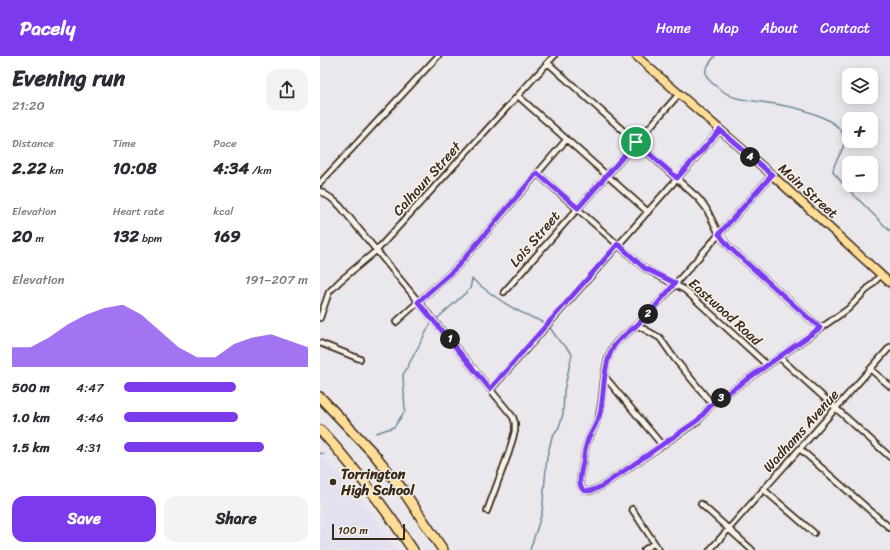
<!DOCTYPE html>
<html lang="en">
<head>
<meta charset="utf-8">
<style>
  :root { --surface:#fff; --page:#f2f2f3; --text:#2b2b33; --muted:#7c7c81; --accent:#7c3aed }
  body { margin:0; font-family:Sriracha,sans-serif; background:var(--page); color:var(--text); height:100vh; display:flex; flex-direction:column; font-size:15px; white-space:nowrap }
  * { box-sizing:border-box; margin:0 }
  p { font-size:13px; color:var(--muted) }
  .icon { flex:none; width:22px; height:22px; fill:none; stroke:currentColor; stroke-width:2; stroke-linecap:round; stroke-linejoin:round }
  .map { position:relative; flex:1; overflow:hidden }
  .side { display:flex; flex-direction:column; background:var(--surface); width:320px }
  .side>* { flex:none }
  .tools { position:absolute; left:522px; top:12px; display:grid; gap:8px }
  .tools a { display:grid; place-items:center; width:36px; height:36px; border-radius:8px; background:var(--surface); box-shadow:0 2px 10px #0003; font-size:20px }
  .scale { position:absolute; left:12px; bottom:10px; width:73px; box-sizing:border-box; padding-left:4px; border:2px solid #3b2a1e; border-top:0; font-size:11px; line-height:14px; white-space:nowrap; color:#3b2a1e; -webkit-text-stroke:3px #f7f3e8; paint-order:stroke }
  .pin { position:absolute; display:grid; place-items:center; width:34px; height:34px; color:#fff; margin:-17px; border:2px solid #fff; border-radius:50%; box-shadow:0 1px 4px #0007 }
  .km { position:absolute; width:20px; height:20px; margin:-10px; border-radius:50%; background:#222; color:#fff; font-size:11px; line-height:20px; text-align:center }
  .round { display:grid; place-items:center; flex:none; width:42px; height:42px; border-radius:12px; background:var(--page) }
  .head { display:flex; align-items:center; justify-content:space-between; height:68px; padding:0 12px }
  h1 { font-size:22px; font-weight:800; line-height:30px }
  .stats { display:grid; grid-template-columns:repeat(3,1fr); gap:6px; height:68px; padding:4px 12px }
  .stats div { display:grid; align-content:center }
  .stats b { font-size:17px; font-weight:800 }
  .stats small { font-size:11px; font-weight:400 }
  .stats p { font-size:11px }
  .chart { height:112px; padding:8px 12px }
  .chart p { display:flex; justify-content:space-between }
  .chart svg { width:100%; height:72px; margin-top:4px; fill:var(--accent); opacity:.7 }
  .button { display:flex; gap:8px; margin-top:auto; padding:8px 12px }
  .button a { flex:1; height:46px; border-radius:12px; background:var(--accent); color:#fff; font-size:16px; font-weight:800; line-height:46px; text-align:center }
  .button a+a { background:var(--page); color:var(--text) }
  ul { padding:0 12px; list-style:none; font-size:13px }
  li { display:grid; grid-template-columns:64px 48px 1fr; align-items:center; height:30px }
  li i { height:10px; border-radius:5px; background:var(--accent) }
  header { display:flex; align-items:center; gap:24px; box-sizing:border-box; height:56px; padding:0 20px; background:var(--accent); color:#fff }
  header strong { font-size:19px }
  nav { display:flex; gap:22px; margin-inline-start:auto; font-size:14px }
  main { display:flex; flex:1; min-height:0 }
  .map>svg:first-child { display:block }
  .built { fill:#e3e0f0 }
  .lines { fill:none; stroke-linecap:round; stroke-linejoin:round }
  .stream { stroke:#6a8a99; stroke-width:1.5 }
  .minor-casing { stroke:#3b2a1e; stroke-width:8 }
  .primary-casing { stroke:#3b2a1e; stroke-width:10 }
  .motorway-casing { stroke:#3b2a1e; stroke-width:12 }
  .minor { stroke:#f7f3e8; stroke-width:4.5 }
  .primary { stroke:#fedd96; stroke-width:7 }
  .motorway { stroke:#fedd96; stroke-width:9 }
  .route-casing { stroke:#fff; stroke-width:8 }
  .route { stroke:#7c3aed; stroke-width:5 }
  .poi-dot { fill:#3b2a1e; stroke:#f7f3e8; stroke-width:1.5 }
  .labels { text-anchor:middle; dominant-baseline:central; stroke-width:3; stroke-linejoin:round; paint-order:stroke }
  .street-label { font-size:14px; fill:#3b2a1e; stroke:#f7f3e8 }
  .poi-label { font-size:14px; font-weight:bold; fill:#3b2a1e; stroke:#f7f3e8; text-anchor:start }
</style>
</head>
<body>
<header>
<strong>Pacely</strong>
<nav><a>Home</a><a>Map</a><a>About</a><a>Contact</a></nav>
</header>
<main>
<section class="side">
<div class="head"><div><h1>Evening run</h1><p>21:20</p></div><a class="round"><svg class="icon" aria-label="share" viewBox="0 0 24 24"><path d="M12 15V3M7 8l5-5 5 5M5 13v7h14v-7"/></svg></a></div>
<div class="stats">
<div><p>Distance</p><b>2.22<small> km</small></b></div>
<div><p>Time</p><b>10:08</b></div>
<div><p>Pace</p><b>4:34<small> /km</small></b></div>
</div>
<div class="stats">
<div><p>Elevation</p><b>20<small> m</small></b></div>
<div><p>Heart rate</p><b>132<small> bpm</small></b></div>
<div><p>kcal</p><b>169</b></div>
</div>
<div class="chart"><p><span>Elevation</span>191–207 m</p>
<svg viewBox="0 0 160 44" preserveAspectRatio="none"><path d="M0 44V32L10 32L20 26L30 18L40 12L50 8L60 6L70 12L80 22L90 32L100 38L110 38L120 30L130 26L140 24L150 28L160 32V44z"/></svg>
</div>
<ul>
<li><b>500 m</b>4:47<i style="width:61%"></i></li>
<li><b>1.0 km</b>4:46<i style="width:62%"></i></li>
<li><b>1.5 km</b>4:31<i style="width:76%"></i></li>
</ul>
<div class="button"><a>Save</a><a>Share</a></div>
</section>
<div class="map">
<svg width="570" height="494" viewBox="0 0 570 494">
  <rect width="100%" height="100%" fill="#ebe8ed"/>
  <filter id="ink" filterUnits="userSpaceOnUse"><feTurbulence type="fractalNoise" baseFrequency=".025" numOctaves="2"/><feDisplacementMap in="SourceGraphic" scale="8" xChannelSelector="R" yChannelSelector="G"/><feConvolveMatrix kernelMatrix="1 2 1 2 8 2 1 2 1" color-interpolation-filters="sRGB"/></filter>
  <g filter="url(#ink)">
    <!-- built -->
    <path class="built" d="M0,398L51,455L75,494H0Z"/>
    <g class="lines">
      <!-- stream -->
      <path class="stream" d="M395,0C392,4 388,9 386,13C384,21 390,26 396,30C402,35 409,40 417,42C433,46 449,46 465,50C480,52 518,63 523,79C528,94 513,103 513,116L524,129L570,175
        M56,377L74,371L85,355L83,319L110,269L150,233L152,223C177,243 194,255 223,266
        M0,397L4,398
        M210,494L222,457L227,401L232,381L239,371L243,358L244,335L252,298L246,291L240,286L230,272"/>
      <defs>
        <path id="minor" d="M228,7L378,142L386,152L399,178L410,192L500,272
          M198,40L328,156
          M217,117L324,212L365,234L447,309
          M452,119C415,160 379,201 343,242C334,251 325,262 316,270C309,276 301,281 295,288C281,308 285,336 279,359C277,368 272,375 268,384C265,391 264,399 263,407C258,426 257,444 282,430L378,365L392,348L528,253L561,219
          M0,127L118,0
          M0,135L11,142L20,150L193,361L195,367V375L189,396L167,455
          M184,236L359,38
          M0,262L9,236L20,225L57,194L234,0
          M76,266L137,211L246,84
          M317,269L340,282L354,302L392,348
          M0,287L40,303
          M459,301L570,401
          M550,313L570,330
          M285,321L342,389
          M171,333L400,74
          M480,393L570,472
          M443,433L494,477
          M381,448L432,494
          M312,453L339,494
          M324,494L334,487
          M390,494L570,291"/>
        <path id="primary" d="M316,0L452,119L570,227"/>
        <path id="motorway" d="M0,341L54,398L82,433L123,494
          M0,374C35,411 64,451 93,494"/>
      </defs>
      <!-- minor casing -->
      <use href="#minor" class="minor-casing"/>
      <!-- primary casing -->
      <use href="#primary" class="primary-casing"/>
      <!-- motorway casing -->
      <use href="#motorway" class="motorway-casing"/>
      <!-- minor -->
      <use href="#minor" class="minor"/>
      <!-- primary -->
      <use href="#primary" class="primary"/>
      <!-- motorway -->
      <use href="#motorway" class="motorway"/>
    </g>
  </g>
  <g class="lines" filter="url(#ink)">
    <defs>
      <path id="route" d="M400,74L452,119L399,178L410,192L500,272L392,348L378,364L282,430C256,444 258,426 263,407C264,399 265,391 268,383C272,375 277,367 280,358C285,336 282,310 294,290C299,282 309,276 316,270C330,257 343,242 355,227L324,212L298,188L170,333L98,246L137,211L217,117L258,152L316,86L357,122Z"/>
    </defs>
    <!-- route casing -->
    <use href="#route" class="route-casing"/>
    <!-- route -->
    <use href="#route" class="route"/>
  </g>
  <!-- markers -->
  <circle class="poi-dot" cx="13" cy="426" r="4"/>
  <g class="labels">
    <!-- street labels -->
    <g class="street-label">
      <text transform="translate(107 123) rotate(-48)">Calhoun Street</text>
      <text transform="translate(488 135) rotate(42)">Main Street</text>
      <text transform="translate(215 183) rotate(-49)">Lois Street</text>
      <text transform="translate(405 256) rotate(42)">Eastwood Road</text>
      <text transform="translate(481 375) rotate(-48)">Wadhams Avenue</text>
    </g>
    <!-- poi labels -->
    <g class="poi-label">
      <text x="21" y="418">Torrington<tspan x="21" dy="16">High School</tspan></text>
    </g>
  </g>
</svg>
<div class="tools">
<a><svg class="icon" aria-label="layers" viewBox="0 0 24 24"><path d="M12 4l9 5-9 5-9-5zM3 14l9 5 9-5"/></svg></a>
<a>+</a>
<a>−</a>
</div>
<div class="scale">100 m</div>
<div class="pin" style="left:316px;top:86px;background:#1e9e55"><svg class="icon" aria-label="arrive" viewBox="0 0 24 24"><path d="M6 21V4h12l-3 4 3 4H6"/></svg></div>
<b class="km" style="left:130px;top:283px">1</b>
<b class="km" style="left:328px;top:258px">2</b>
<b class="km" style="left:401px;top:342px">3</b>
<b class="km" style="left:430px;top:101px">4</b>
</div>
</main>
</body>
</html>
